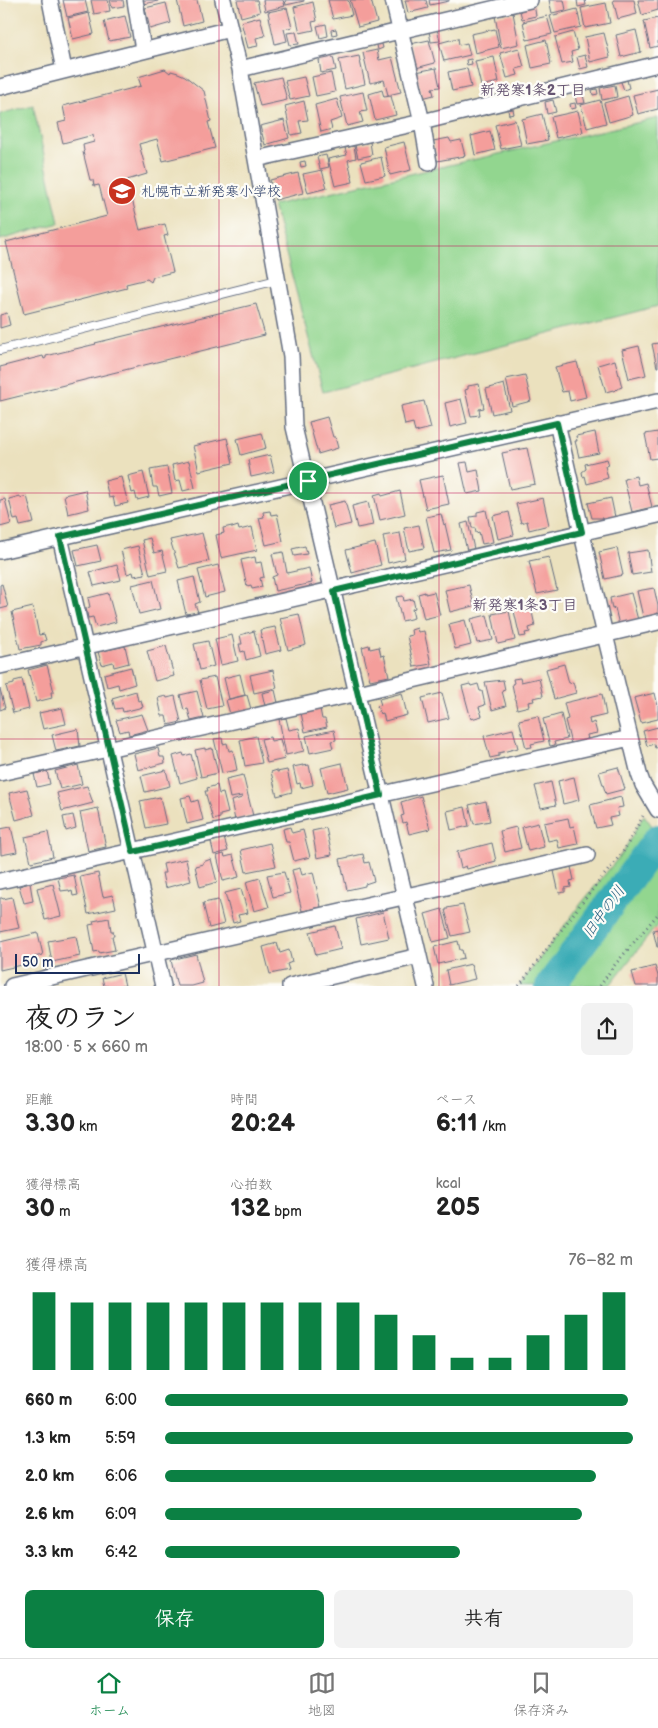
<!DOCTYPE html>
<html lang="ja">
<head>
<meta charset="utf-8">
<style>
  :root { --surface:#fff; --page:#f2f2f2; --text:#222; --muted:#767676; --line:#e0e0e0; --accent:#0b8043 }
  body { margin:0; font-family:"Balsamiq Sans","Klee One",sans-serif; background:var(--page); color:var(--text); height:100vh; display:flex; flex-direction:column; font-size:19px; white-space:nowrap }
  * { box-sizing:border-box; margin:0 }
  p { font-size:16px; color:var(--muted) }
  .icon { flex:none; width:28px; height:28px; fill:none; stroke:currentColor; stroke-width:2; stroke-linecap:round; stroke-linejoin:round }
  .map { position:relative; height:986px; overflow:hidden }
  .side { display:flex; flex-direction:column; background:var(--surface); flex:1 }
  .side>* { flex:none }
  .scale { position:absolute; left:15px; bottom:12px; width:125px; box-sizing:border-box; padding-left:5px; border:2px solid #1b2f5e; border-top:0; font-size:14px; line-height:18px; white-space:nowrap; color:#1b2f5e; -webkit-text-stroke:4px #fdfcf7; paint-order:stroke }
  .pin { position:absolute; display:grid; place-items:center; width:42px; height:42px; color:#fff; margin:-21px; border:2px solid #fff; border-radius:50%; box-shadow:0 1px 5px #0007 }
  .round { display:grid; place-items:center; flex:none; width:52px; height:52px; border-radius:8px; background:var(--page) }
  .summary { display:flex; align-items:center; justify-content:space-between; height:85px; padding:0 25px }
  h1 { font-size:28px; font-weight:600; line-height:38px }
  .stats { display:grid; grid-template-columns:repeat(3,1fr); gap:8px; height:85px; padding:5px 25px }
  .stats div { display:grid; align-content:center }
  .stats b { font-size:25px; font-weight:600 }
  .stats small { font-size:14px; font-weight:400 }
  .stats p { font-size:14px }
  .chart { height:140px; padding:10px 25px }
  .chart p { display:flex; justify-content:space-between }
  .chart svg { width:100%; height:90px; margin-top:5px; stroke:var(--accent); stroke-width:6 }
  .action { display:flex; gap:10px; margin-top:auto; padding:10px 25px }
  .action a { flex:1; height:58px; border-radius:8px; background:var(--accent); color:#fff; font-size:20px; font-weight:600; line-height:58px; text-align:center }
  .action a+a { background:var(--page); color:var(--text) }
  ul { padding:0 25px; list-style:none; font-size:16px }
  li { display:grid; grid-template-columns:80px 60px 1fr; align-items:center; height:38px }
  li i { height:12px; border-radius:6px; background:var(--accent) }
  .dock { display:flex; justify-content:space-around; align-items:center; height:70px; border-top:1px solid var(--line); background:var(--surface); font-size:14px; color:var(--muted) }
  .dock a { display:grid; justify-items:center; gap:2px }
  .dock .on { color:var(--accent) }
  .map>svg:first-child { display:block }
  .green { fill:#92d68f; stroke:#568276 }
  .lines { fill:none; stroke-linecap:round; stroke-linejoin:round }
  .river { stroke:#3bacb6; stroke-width:30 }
  .building { fill:#f49e9b }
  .service-casing { stroke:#646d80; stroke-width:10 }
  .minor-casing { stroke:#646d80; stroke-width:18 }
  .path { stroke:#646d80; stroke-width:3; stroke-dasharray:1 4; stroke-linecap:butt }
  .service { stroke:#fff; stroke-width:8 }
  .minor { stroke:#fff; stroke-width:15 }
  .route-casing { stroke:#fff; stroke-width:10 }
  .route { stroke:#0b8043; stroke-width:6 }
  .grid { fill:none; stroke:#c2185b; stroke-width:1; stroke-opacity:0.55 }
  .labels { text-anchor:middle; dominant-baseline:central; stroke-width:4.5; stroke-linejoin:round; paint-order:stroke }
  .poi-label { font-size:14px; fill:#1b2f5e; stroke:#fdfcf7; text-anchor:start }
  .neighbourhood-label { font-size:15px; font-weight:bold; fill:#675673; stroke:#fdfcf7 }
  .water-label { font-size:15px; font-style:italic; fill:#286181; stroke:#fdfcf7 }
</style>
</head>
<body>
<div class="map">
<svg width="658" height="986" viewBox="0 0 658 986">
  <rect width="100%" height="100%" fill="#fdfcf7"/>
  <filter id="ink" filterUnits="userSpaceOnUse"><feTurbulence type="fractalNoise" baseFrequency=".02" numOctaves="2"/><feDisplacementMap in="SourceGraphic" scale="10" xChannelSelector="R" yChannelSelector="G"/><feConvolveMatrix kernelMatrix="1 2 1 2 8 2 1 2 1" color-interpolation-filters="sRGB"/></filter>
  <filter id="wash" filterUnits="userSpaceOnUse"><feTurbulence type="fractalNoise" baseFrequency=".0096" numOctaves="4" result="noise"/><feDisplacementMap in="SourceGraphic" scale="20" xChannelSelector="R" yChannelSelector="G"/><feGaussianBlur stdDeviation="1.12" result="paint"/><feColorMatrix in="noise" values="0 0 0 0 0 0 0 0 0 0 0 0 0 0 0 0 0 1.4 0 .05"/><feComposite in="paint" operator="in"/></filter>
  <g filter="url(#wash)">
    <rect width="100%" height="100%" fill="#ebe1be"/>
    <!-- green -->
    <path class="green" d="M33,105L59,223L0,240V114Z
      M658,118V306L323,392L273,205Z
      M644,815L658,834V924L610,985L519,986L580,905L623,852Z"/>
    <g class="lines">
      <!-- river -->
      <path class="river" d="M550,986L658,839"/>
    </g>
    <g id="blocks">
      <!-- building -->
      <path class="building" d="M63,0H85L88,12L67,17Z
        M91,0H108L110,11L94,14Z
        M110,0H123L124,6L112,8Z
        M142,0H158V1L143,4Z
        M177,0H197L202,21L183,26Z
        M237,0H257L260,12L241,17Z
        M263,0H283L285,6L265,11Z
        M285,0H304V1L286,5Z
        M328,0H348L352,15L333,19Z
        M350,0H371L377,22L358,27Z
        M405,0H426L428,8L408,13Z
        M429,0H449V1L430,5Z
        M549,0H564L566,10L552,13Z
        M577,0H585L586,5L578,7Z
        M613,0H634L637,14L618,19Z
        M638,0H658V10L642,15Z
        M313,2L317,21L312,22L314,30L300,33L294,7Z
        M166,3L171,23L150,29L145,8Z
        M606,3L610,23L585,28L581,8Z
        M534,4L536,16L522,19L519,7Z
        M287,8L292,27L284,29L287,41L275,44L268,12Z
        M577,9L581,27L555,33L550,16Z
        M89,13L94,34L73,39L68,18Z
        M513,13L519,44L501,48L495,16Z
        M125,16L130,37L109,41L104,21Z
        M547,16L552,34L527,40L523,22Z
        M260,17L265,36L256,38L258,46L248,48L241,22Z
        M658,18V46L650,48L644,21Z
        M326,24L328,36L320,38L317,26Z
        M336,29L337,34L332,35L331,30Z
        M437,29L440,41L431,42L429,31Z
        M495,29L499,47L475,53L471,34Z
        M636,30L641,52L621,57L616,35Z
        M296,32L299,44L290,45L287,33Z
        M573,32L578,50L571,52L573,62L562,64L555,37Z
        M604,33L610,57L590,62L585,37Z
        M458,38L459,45L467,43L470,55L444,61L439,43Z
        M429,40L435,63L416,68L410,44Z
        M546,40L551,64L532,68L527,45Z
        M382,44L383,48L378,50L377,45Z
        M519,48L524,67L516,69L518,75L507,78L500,53Z
        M377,50L379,60L392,57L401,92L388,95L384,80L370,83L363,53Z
        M585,55L588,67L580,69L577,57Z
        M359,56L365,84L345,89L339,60Z
        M333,57L336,70L321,73L319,60Z
        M494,57L499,82L481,86L475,61Z
        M471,59L472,64L467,65L466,60Z
        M436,68L440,87L432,88L434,95L422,98L416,72Z
        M467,68L471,87L452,91L448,72Z
        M165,69L170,73L171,71L178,73L185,76L204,91L211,121L208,122L215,148L163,161L157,139L139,144L147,174L127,180L140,230L165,224L168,235L164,236L173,272L153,277L151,282L147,279L126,284L127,288L24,314L6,242L107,216L99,185L94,186L93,180H90L83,152L84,151L83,145L94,142L93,135L63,143L58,123L66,121L63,106L141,86L138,77Z
        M331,73L335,92L316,96L312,77Z
        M281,77L287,100L260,106L254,83Z
        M304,77L309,96L290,100L285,81Z
        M627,80L629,88L624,90L621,82Z
        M615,85L617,97L602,100L600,88Z
        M597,89L598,94L593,95L592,90Z
        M658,89V109L638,114L633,95Z
        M382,90L384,97L391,96L396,115L375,120L369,94Z
        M582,91L585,103L577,104L574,92Z
        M363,92L367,111L360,112L363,122L347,126L340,97Z
        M628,96L633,115L609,122L604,103Z
        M337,99L342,118L330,122L332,129L321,132L315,105Z
        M553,100L556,112L547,114L545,102Z
        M600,100L606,123L587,128L581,105Z
        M304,101L308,120L299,121L302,133L291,135L285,106Z
        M575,103L576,108L571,109L570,104Z
        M513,109L514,114L509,115L508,110Z
        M578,111L583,132L556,138L551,117Z
        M542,114L548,140L527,144L522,119Z
        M284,120L289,138L265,145L260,126Z
        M515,120L521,145L501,149L495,125Z
        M490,131L495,150L475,155L471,136Z
        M449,138L451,142L461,140L465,156L437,161L433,141Z
        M370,142L372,155L358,158L355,145Z
        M404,142L411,170L390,175L384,147Z
        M354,146L356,158L348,160L353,182L335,186L328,159L347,155L345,148Z
        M326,155L329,167L320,169L317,157Z
        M381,157L385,176L366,180L361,162Z
        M305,161L306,166L301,167L300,162Z
        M322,170L327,188L308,193L303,174Z
        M298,173L303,193L275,200L270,180Z
        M256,304L265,335L0,401V367L43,356L44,359L46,358V356L96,344L95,343Z
        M7,313L10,325L0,328V315Z
        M658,343V367H657L652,344Z
        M639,346L646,375L629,379L622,350Z
        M615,360L622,387L617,389L615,391L613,390L606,392L598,365Z
        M577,362L586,397L570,401L568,391L562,392L555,367Z
        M525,375L531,401L512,406L506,379Z
        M479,384L484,408L479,409L480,415L471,416L465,390L468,389V386Z
        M504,384L510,410L492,414L486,389Z
        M461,399L467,423L450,427L445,403Z
        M424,401L431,428L415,432L413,423L405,425L401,406Z
        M327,417L333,437H335L338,448L318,454L309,422Z
        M595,432L599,453L579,457L575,441H577L576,436Z
        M658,432V458L650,459L645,434Z
        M262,433L266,448L241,455L237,439Z
        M227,438L233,463L199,471L193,446Z
        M527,448L535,484L510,489L502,453Z
        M270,455L274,472L251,477L248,460Z
        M607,459L609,465L605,466L608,478L587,484L585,476L583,477L582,472L586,469L585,464Z
        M189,461L195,488L183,491L180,480L175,481L172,465Z
        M467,462L469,472L478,470L482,491L467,494L460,463Z
        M167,467L172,493L159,496L157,487H153L150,470Z
        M143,472L149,497L137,500L135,492L132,493L128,476Z
        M443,475L449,504L426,509L419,480Z
        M636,476L638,485L646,483L652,507L632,512L624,479Z
        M121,477L128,503L115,506L113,497L109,498L105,481Z
        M85,490L89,509L68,514L64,495Z
        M400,491L405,514L380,520L374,495L381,493L382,496Z
        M20,496V498L27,496L34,523L20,526L18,519L14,520L9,499Z
        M543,498L549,525L529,530L527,521L521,523L516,504Z
        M611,498L615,517L603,520L602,518H592L588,503Z
        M5,499L11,524L0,527V500Z
        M345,501L351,524L334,528L328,505Z
        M368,502L373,525L357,528L352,506Z
        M486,510L493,542L482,544L479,532L476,533L475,528H472L470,517L477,516V512Z
        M270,511L271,515L277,514L283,541L266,545L259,518L264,517L263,512Z
        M509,512L514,535L498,539L493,516Z
        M441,514L444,525L445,524L451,550L434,553L426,517Z
        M468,522L474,549L467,551L461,524Z
        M419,525L424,548L409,551L404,528Z
        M232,526V528L238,526L239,530L252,527L257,550L221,558L216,535L224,533L223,528Z
        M202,533L209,561L179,568L170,540Z
        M400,533L405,559L388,563L383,536Z
        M150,538L154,553L162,551L167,571L150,575L142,540Z
        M375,543L381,565L352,573L346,550Z
        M97,545L101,561L78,566L74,550Z
        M138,546L145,574L134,576L133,572L127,574L121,550Z
        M305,546L307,554L294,556L292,549Z
        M617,548L623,575L605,579L599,552Z
        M648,550L651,572L632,575L628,553Z
        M283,552L287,573L309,568L312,583L275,591L272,577L277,575L272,554Z
        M255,557L256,563L261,562L264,577L260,578L262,587L252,589L251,585L247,586L241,560Z
        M549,557L557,590L537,594L529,561Z
        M117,565L121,580L94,586L90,572Z
        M218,565L225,592L205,597L198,570Z
        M194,577L200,602L195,604L198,612L186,614L178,581Z
        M153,580L160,609L139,614L132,585Z
        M2,584L8,607L0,609V585Z
        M469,585L474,606L450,612L445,590Z
        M654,588L658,606V614L643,617L637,591Z
        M425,592V594L434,592L440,615L424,619L418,594Z
        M108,593L116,622L96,627L93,617L88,618L86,608L90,607L88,598Z
        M631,593L638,620L619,625L615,608L612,609L610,598Z
        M403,596L404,601L413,599L415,608L412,609L414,618L402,621L396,597Z
        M530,603L535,626L529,628L530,632L525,633L526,636L520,637L513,607Z
        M33,607L39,635L44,634L46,640L41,642V645L20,649L12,612Z
        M509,611L515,640L498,644L492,614Z
        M299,614L306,645L288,650L280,618Z
        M487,615L493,640L477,643L471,619Z
        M465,620L471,645L455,649L449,624Z
        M275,627L281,650L265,654L260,630Z
        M417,628L418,632L424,631L431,664L414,667L407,636L412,635L411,630Z
        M254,631L260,656L246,660L244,651L241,652L239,644H242L240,635Z
        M232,635L238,661L221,665L215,639Z
        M208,641L214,666L200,670L194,644Z
        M369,645L370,649L379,647L381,656L384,655L389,676L370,680L362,647Z
        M125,646L129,663L114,667L113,662L102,665L98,652Z
        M166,646L174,676L155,681L147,651Z
        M564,664L569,683L573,682L576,693L554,699L546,669Z
        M47,665L54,692H51L52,698L36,702L28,670Z
        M131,667L135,684L119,689L118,684L107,687L104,674Z
        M273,670L277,688L254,693L250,675Z
        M240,674L245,695L229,699L224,678Z
        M215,677L222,706L207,709L200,680Z
        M520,678L521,682L539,678L543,696L533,698L534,701L528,702L529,706L517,709L512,684L514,683L513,679Z
        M22,679L29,709L13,713L6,686L14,684V681Z
        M503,680L505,690L502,691L506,706L492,710L485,682Z
        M470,684L471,686L478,684L480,691H482L485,705L479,707L482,716L471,719L462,686Z
        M0,689L5,708L0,710Z
        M275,690L278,703L265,706L262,693Z
        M136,691L138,701L141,700L143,707L123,712L122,708L115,709L112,698Z
        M197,691L204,718L191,721L188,709L184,710L180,695Z
        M402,693L407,715L385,721L383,713L380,714L377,706L381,705L379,699Z
        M442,693L449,718L428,723L422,698Z
        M655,693L658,706V719L641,723L634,698Z
        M602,694L606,715L589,719L590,724L594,722L597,733L587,735L588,740L571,744L565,720L568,719L564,703Z
        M247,695L251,709L230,714L226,700Z
        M166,696L167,698L175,696L181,722L168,725L166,716H162L158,698Z
        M62,708L66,724L43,729L39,713Z
        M320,709L322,719H325L327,727L305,732L301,713Z
        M142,714L148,730L129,735L128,730L120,732L116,720Z
        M561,714L567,739L554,742L555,745L550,746L543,719Z
        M538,716L544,741L531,744L532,747L526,748L519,720Z
        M286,718L289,730L299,728L304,751L286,755L279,719Z
        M658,727V747L655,748L654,744L647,746L643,731Z
        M78,729L80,746L56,751L52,735Z
        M513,729L518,748L499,753V756L490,758L484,736Z
        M334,730L336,740L331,741L333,748L310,753L306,736Z
        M256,736L262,763L245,766L240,740Z
        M270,737L271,741L280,739L285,759L267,763L261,739Z
        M222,738L223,744L227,743L229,751L233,750L237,770L222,773L214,739Z
        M158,748L160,757H164L165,763L138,770L134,754Z
        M205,748V750L212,748L218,773L201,777L195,750Z
        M183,753L184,756L191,754L197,778L180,783L173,756Z
        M342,763L348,788L327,793L321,768Z
        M78,765L82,784L60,789L55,771Z
        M303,765V766L309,765L313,785L301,788L300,783L297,784L293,767Z
        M618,767L625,789L606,794L599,772Z
        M166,770L170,786L145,792L141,776Z
        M277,770V772L287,770L292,792L277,796L271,772Z
        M47,771L50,784L37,787L34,774Z
        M243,775L253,816L235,820L231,801L242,798V796L230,798L226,779Z
        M574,777L579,800L563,804L558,781Z
        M551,782L556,805L541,808L535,786Z
        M217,785L219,794L223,793L228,813L220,815V818L213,820L205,791H208L207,788Z
        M87,786L93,803L62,811L57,793Z
        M27,789L34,815L16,820L9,793Z
        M190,796L192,802L198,800L203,820L187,824L181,798Z
        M421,796L430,829L409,834L406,822L403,823L401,816L404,815L401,802Z
        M160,797L166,824L146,828L140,801Z
        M621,797L623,807L617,808L619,816L609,818L611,825L596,828L590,805Z
        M486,801L490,821L474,824L469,805Z
        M465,807L469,826L451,830L447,811Z
        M98,808L106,847L88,851L80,812Z
        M73,815L76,828L66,831L63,817Z
        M568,818L570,827L574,826L578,844L559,848L557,839L548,841L544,823Z
        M538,823L544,847L528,851L522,827Z
        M11,827L17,852L1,855L0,829Z
        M290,827L292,833L303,830L310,857L294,861L289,842H286L283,829Z
        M516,827L521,848L505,852L500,831Z
        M326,828L332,855L317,858L312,831Z
        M48,832L53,857L31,862L25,837Z
        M224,838L228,851L214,855L211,842Z
        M270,843L276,866L246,872L241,850Z
        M492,843L496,861L467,869L466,866L461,868L457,852Z
        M224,854L225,857L233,855L239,877L223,881L217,856Z
        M363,854L365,863L369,862L374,881L365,884V886L347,890L340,859Z
        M186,859L191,881L165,888L162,873H165L163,864Z
        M211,859L217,882L200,887L195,866L203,864V862Z
        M571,867L574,880L570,881L571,887L565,888V892L559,893L554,871Z
        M300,868L302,875L313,872L321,907L302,911L292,870Z
        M284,872L290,893L273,897L267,875Z
        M98,873L103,897L113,895L116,908L88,914L80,877Z
        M74,875L78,895L73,896L72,891L70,892L69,890L61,891L58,878Z
        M260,878L269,907L254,911L246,882Z
        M30,883L33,901L24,903L19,886Z
        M53,884L61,916L45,920L37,888Z
        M241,889L248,913L238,915L240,921L233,923L225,893Z
        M12,897L19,928L0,932V898H2L3,899Z
        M218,900L224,924L209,928L203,903Z
        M463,905L470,932L452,936L445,910H447V908Z
        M442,909L450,938L433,942L425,914Z
        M383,912L389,938L361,944L356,919Z
        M109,918L111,931H113L114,936H112L115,950L99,953V951L94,952L89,925L94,924L93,921Z
        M335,926L341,949L316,955L310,932Z
        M658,929V947H657L653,930Z
        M38,933L43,955L34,957L35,962L0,970V942Z
        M76,936L80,956L52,962L48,941Z
        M458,941L460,950H462L464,958L438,964L434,947Z
        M277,943L280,953L289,950L292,962L287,964L289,970L270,974L263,947Z
        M196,954L203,983L192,986H177L171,960Z
        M471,964L475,979L449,985L446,970Z
        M655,966L658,976V986H636L632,972Z
        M122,973L125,986H104L102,978Z"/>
    </g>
  </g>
  <g filter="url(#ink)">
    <use href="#blocks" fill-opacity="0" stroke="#646d80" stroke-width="1"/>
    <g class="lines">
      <defs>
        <path id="service" d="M0,350L277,280"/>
        <path id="minor" d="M50,0L64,70
          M135,0L143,50
          M223,0L240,69L291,356L294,427L426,986
          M393,0L422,122L429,163
          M240,69L530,0
          M0,87L230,29
          M256,159L422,122L658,64
          M557,423L605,635L639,774L643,785L658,810
          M60,537L163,986
          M0,551L658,401
          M0,666L658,515
          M0,773L358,693L658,622
          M0,881L630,738
          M12,986L587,855
          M290,986L419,956"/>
      </defs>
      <!-- service casing -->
      <use href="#service" class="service-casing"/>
      <!-- minor casing -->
      <use href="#minor" class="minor-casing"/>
      <!-- path -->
      <path class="path" d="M519,986L580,905L623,852L643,816
        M600,986L613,967L658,914"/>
      <!-- service -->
      <use href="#service" class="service"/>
      <!-- minor -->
      <use href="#minor" class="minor"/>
    </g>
  </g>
  <g class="lines" filter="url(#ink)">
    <defs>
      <path id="route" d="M557,423L582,532L334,591L381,795L133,852L60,537Z"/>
    </defs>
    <!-- route casing -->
    <use href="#route" class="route-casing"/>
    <!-- route -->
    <use href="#route" class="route"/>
  </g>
  <!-- grid -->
  <path class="grid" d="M219,0V986M439,0V986M0,246H658M0,493H658M0,739H658"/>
  <!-- icons -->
  <defs>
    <symbol id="school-disc" viewBox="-11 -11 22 22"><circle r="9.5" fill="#c8321e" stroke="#fdfcf7"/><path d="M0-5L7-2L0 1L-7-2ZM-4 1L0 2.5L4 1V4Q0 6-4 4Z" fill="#fff"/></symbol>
  </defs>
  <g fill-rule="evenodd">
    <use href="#school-disc" x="106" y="175" width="32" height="32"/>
  </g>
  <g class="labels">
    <!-- poi labels -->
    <g class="poi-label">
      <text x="141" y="191">札幌市立新発寒小学校</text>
    </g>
    <!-- neighbourhood labels -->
    <g class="neighbourhood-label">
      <text x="533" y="90">新発寒1条2丁目</text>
      <text x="525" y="605">新発寒1条3丁目</text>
    </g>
    <!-- water labels -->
    <g class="water-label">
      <text transform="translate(604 912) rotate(-54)">旧中の川</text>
    </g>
  </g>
</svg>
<div class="scale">50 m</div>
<div class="pin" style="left:308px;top:481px;background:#1e9e55"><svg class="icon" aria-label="arrive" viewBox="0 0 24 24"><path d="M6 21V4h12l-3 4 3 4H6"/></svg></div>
</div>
<section class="side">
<div class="summary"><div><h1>夜のラン</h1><p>18:00 · 5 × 660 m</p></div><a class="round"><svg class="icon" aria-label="share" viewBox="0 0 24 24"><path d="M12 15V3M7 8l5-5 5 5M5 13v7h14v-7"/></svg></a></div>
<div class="stats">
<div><p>距離</p><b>3.30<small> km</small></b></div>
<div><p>時間</p><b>20:24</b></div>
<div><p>ペース</p><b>6:11<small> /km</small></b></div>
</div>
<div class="stats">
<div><p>獲得標高</p><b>30<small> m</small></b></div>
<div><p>心拍数</p><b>132<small> bpm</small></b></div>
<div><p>kcal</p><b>205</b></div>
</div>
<div class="chart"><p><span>獲得標高</span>76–82 m</p>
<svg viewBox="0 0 160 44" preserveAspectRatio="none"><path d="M5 44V6M15 44V11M25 44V11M35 44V11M45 44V11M55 44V11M65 44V11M75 44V11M85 44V11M95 44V17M105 44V27M115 44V38M125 44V38M135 44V27M145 44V17M155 44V6"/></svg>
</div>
<ul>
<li><b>660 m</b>6:00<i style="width:99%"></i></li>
<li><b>1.3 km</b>5:59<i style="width:100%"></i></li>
<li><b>2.0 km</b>6:06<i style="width:92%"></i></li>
<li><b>2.6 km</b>6:09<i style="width:89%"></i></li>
<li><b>3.3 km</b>6:42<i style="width:63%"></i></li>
</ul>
<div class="action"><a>保存</a><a>共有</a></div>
</section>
<nav class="dock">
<a class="on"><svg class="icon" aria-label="home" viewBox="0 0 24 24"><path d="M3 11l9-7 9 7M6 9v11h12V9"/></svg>ホーム</a>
<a><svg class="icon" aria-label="map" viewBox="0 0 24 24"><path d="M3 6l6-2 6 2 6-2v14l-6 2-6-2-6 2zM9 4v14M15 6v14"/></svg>地図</a>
<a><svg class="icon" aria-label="saved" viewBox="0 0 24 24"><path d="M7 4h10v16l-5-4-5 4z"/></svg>保存済み</a>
</nav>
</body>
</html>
